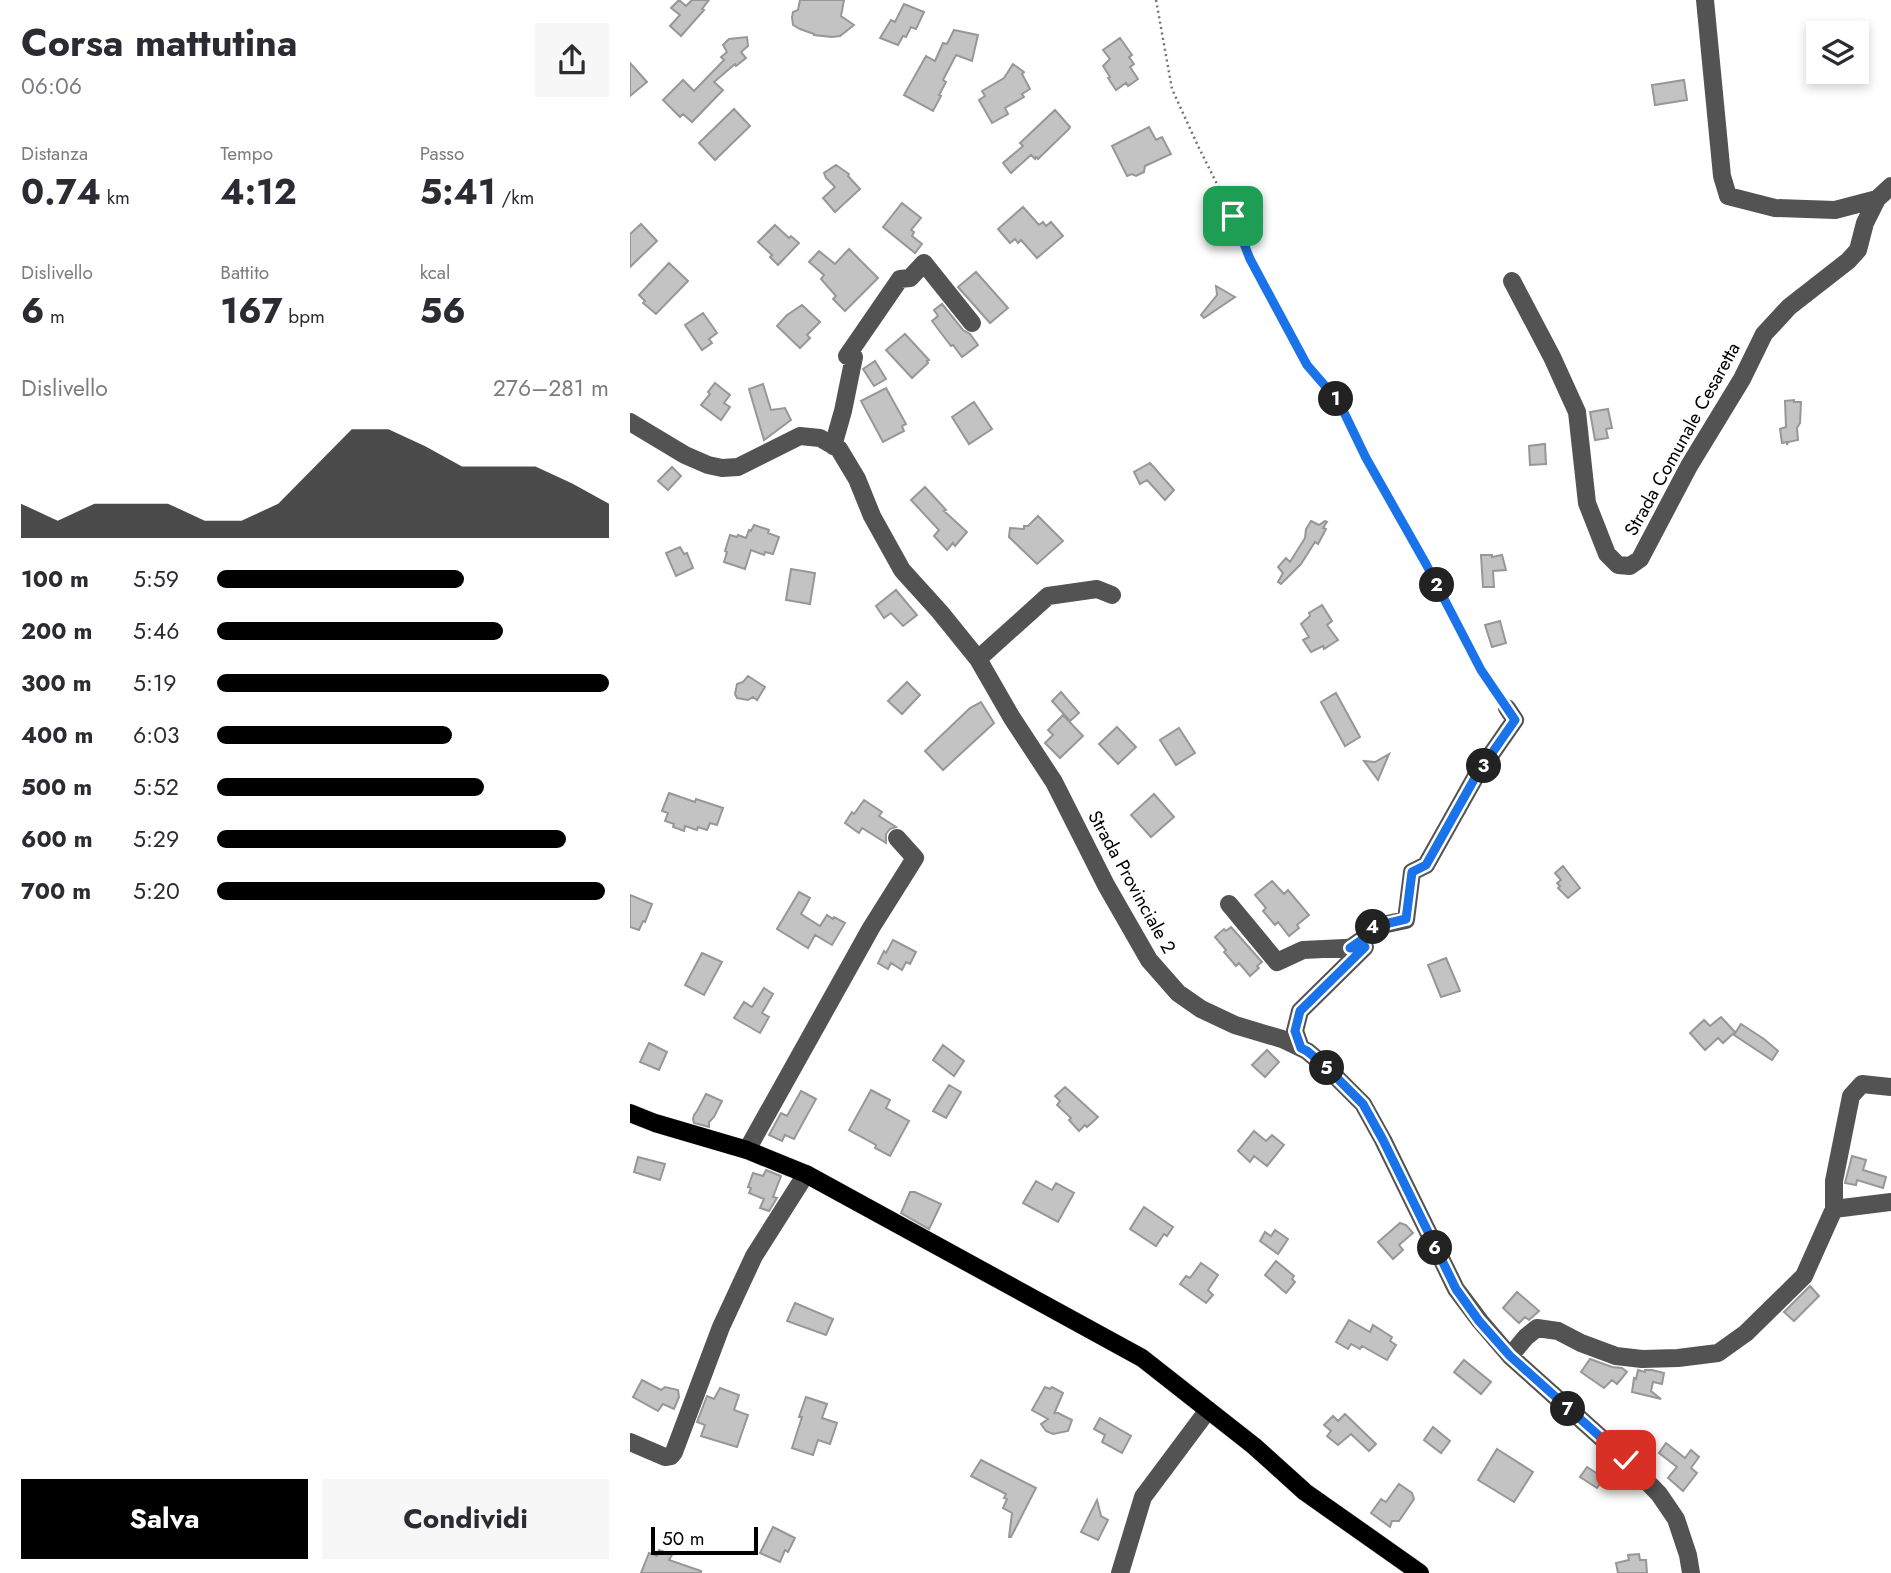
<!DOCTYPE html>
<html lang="it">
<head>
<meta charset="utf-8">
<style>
  :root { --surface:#fff; --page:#f7f7f7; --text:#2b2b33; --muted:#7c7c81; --accent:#000 }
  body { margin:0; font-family:Jost,sans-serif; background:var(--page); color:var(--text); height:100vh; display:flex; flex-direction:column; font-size:26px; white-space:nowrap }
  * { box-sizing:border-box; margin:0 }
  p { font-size:23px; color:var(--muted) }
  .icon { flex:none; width:38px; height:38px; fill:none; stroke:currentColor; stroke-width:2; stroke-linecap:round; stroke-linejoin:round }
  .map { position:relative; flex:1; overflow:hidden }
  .side { display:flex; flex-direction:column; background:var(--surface); width:630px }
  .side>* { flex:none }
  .controls { position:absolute; left:1176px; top:21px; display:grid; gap:14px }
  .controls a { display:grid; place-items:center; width:63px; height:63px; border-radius:0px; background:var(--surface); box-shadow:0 4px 10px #0003; font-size:35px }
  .scale { position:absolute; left:21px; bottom:18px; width:107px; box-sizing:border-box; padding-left:7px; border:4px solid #000; border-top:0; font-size:19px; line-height:24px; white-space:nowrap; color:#000; -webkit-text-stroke:5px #fff; paint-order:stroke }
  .pin { position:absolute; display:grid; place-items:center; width:60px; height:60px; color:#fff; margin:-30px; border-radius:14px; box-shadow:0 4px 10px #0006 }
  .km { position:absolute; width:35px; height:35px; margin:-18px; border-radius:50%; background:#222; color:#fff; font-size:19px; line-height:35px; text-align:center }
  .round { display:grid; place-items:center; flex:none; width:74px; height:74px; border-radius:0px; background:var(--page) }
  .summary { display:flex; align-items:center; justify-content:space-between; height:119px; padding:0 21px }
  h1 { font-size:38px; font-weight:700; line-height:52px }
  .stats { display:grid; grid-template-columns:repeat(3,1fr); gap:10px; height:119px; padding:7px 21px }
  .stats div { display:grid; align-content:center }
  .stats b { font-size:35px; font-weight:700 }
  .stats small { font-size:19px; font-weight:400 }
  .stats p { font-size:19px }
  .chart { height:196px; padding:14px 21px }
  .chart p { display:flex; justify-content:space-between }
  .chart svg { width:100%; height:126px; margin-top:7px; fill:var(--accent); opacity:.7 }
  .primary-button { display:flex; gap:14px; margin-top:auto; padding:14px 21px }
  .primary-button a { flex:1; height:80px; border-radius:0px; background:var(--accent); color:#fff; font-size:28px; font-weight:700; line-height:80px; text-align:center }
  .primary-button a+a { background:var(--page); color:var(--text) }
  ul { padding:0 21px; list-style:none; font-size:23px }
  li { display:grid; grid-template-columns:112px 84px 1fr; align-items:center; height:52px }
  li i { height:18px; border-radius:9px; background:var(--accent) }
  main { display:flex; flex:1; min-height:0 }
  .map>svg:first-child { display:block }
  .building { fill:#c3c3c3; stroke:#979797; stroke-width:2 }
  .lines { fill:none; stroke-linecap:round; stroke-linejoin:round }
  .major-casing { stroke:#dbdbdb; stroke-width:19 }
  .path { stroke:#757575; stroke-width:2.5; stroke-dasharray:2 3.5; stroke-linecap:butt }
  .minor { stroke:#535353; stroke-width:18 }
  .major { stroke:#000; stroke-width:18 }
  .route-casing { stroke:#fff; stroke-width:14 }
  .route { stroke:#1a73e8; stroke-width:9 }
  .labels { text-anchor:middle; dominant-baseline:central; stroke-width:7; stroke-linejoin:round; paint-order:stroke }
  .street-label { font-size:19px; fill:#000; stroke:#fff }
</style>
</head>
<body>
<main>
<section class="side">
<div class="summary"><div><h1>Corsa mattutina</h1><p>06:06</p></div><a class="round"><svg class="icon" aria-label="share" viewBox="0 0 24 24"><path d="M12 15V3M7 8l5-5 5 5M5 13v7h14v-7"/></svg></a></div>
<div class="stats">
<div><p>Distanza</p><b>0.74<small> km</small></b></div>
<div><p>Tempo</p><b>4:12</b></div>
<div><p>Passo</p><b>5:41<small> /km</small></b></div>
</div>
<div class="stats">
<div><p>Dislivello</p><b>6<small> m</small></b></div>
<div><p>Battito</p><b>167<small> bpm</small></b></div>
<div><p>kcal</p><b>56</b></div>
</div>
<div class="chart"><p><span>Dislivello</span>276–281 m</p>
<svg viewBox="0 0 160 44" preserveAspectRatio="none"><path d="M0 44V32L10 38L20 32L30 32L40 32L50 38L60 38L70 32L80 19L90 6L100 6L110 12L120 19L130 19L140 19L150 25L160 32V44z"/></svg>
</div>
<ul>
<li><b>100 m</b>5:59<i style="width:63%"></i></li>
<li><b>200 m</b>5:46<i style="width:73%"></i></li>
<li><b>300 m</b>5:19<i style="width:100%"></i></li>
<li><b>400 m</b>6:03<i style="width:60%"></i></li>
<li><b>500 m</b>5:52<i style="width:68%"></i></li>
<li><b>600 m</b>5:29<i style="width:89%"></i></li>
<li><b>700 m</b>5:20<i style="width:99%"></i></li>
</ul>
<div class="primary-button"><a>Salva</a><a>Condividi</a></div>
</section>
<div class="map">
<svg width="1261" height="1573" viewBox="0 0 1261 1573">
  <rect width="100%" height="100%" fill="#fff"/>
  <!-- building -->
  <path class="building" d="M49,0L56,6L62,0H79L72,9L74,10L51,36L40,26L50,15L41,8Z
    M170,0H214L211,16L224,25L210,36L202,37L184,35V34L170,29L163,25L162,17L163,12L168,10Z
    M274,4L294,12L286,29L281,27L276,37L273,36L268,45L250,38L261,20L265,22Z
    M324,30L348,35L342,61L326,55L313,80L316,82L309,95L311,96L303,111L274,95L296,56L305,61L313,43L317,44Z
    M117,37L118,46L111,52L116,58L106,66L105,64L84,82L93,90L62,122L53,114L50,117L33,100L53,80L64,91L94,60L91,57L97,52L93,45L99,39Z
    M490,38L502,55L499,57L504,64L500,67L508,79L498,86L496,83L486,90L478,78L480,77L473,66L480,59L473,50Z
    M0,63L17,82L0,96Z
    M383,64L394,72L392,74L400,89L392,94L394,97L375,108L378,114L362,123L349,100L355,96L352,91L374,78Z
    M1054,80L1057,100L1025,105L1022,85Z
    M104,109L120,126L85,160L69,143Z
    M425,110L440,127L439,129L408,159L406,157L405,159L401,155L381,173L373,163L393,146L390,143Z
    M519,127L526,140L532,137L541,154L515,166L514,172L506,176L502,174L497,176L482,146Z
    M206,165L219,174L218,176L230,189L205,212L193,198L205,187L196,178L194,173Z
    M272,203L291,218L281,230L284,232L282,236L292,244L285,253L253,227Z
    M393,207L409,225L413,222L416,226L421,222L433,236L407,258L391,240L388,243L385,239L380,243L368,229Z
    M11,224L27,241L0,267V234Z
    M145,225L159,238L161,236L169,243L148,265L140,257L142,255L128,242Z
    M219,249L248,278L215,311L203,299L206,296L191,279L194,275L179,262L189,251L205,264Z
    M39,263L58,281L26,314L13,303L15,301L9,295Z
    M346,272L378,308L360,323L328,287Z
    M586,286L605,297L574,318L571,315L587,295Z
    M312,304L333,330L340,334L348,345L332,357L323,345L321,346L302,321L308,316L304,310Z
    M172,305L190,322L177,335L180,338L170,348L147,326L157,315Z
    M73,313L87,333L79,339L82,343L72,350L55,325Z
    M275,334L299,360L297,361L298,363L282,378L256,350Z
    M245,361L256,379L244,386L233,369Z
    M85,383L100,395L94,403L100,407L91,420L71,405L80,394L78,392Z
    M133,384L141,410L155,408L161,420L134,440L119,389Z
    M256,388L276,424L272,426L274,431L253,442L231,401Z
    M1164,400V402H1171L1170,423L1167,428L1168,440L1158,442L1157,445V442L1152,443L1150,429L1156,427L1155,401Z
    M344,402L362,429L339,444L322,417Z
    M978,409L982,428L976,429L978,438L965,440L960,412Z
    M915,444L916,464L900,465L899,446Z
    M520,463L544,490L535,500L517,480L510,484L504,472Z
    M42,467L51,476L38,490L28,481Z
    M295,487L316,510L314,511L337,532L325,546L323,543L317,550L304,536L309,530L281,500Z
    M408,516L433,541L407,564L379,537L380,528L394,529V526H398Z
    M681,521L689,525L695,521L697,522L693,528L696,529L688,544L685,542L671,564L651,584L648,582L653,573L648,567L656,558L660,562L675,538L676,529Z
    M124,525L139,530L138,533L149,537L143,554L135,552L134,555L121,550L115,569L94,562L97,552L95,551L100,535L107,537L108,535L116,538L119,530L121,531Z
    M50,547L54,554L57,553L63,568L46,576L36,553Z
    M851,555H862V557L872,555L876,570L863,571L864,587H853Z
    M161,569L185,573L180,604L156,600Z
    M266,590L287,615L273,626L261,613L254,618L246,606Z
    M692,605L702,621L697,625L708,640L694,649L693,646L681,652L673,640L679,637L671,624L680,616L679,613Z
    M870,621L876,643L862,647L855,625Z
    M118,676L135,687L127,700L123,697L118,700L107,698L105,694L107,684L113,682Z
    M277,682L290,695L272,714L258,701Z
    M431,692L449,713L440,721L422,701Z
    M706,693L730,737L715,746L691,702Z
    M351,702L364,723L313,770L295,751L340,708Z
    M433,715L453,736L430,758L415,743L423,735L418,730Z
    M487,727L506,747L488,764L469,744Z
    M549,728L565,753L546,765L530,740Z
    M759,754L748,780L734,761L745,762Z
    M39,793L65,802L66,799L93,808L87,825L80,823L77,830L68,827L67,830L55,826L54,831L43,827L44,824L35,821L38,813L32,811Z
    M524,794L544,817L521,837L501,815Z
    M234,800L252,812L249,816L266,827L260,829L256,834V843L232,828L229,833L215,823L222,812L224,814Z
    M933,866L950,888L938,898L928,888L930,886L927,883L931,880L925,873Z
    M642,881L654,894L658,890L679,915L667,925L669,928L659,936L648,922L645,925L633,911L636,908L625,895Z
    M169,892L180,898L171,914L190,926L197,915L203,919L204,917L215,923L202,945L185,935L178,948L147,929Z
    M0,895L22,904L15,922L13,921L9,930L0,927Z
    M601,927L632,962L627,966L629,968L620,976L609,963L606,966L594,952L596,950L585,937L594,929L596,931Z
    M263,940L286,952L280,964L276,962L272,970L261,963L258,969L248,963L254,951L256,953Z
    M72,953L92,962L74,995L55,985Z
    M816,958L830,991L811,997L798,965Z
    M134,988L143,994L132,1013L139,1017L130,1033L104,1018L114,1002L122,1007Z
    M1091,1017L1105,1032L1093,1043L1088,1038L1075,1050L1060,1033L1074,1020L1080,1026Z
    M1111,1024L1134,1039L1148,1051L1142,1060L1104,1035Z
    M19,1043L37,1052L29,1070L10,1062Z
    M313,1045L334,1061L324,1076L303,1060Z
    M637,1050L649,1062L635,1077L622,1065Z
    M319,1085L331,1092L316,1118L303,1111Z
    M435,1087L468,1117L457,1127L455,1125L449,1131L439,1120L441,1118L427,1105L430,1101L425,1096Z
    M241,1090L260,1100L256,1108L279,1121L260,1156L245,1148L246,1145L219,1130Z
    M171,1091L186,1099L164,1139L155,1135L152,1141L139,1135L151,1113L157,1116Z
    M76,1094L92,1101L84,1117L79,1122V1127L64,1123L63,1119L64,1115L67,1111Z
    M624,1131L636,1141L642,1135L654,1145L637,1166L624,1156L620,1162L608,1151Z
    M1222,1156L1236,1160L1233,1170L1256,1177L1253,1188L1227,1180L1226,1185L1215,1183Z
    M8,1157L35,1164L30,1180L4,1172Z
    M136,1170L151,1176L143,1197L147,1198L139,1211L130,1208L134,1199L119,1193L121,1188L118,1187L123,1173L133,1176Z
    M406,1181L422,1190L426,1183L444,1193L428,1222L393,1203Z
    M280,1192H285L311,1204L299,1229L271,1213Z
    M514,1207L543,1227L537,1236L534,1234L526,1246L500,1229Z
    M770,1223L776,1225L783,1233L769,1245L773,1250L763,1259L748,1242Z
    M645,1230L658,1239L648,1254L630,1241L635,1232L641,1236Z
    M646,1261L664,1276L662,1279L665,1282L656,1293L635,1275Z
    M571,1263L588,1275L578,1290L583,1295L576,1303L550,1284L556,1276L560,1278Z
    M1180,1286L1189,1296L1164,1321L1154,1312Z
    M887,1292L909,1311L899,1320L895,1317L889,1323L873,1308Z
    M165,1303L203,1319L196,1335L157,1321Z
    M719,1320L740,1332L743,1325L762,1337L760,1341L766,1345L757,1360L732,1346L730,1349L721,1344L718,1349L706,1342Z
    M960,1359L982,1367L992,1368L997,1372L987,1384L982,1380L974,1388L951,1372Z
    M834,1360L861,1382L851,1394L824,1372Z
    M1008,1370L1015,1372V1370H1022L1034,1373L1032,1384L1023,1382L1021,1391L1031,1399L1002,1392L1004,1378L1006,1379Z
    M12,1380L31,1390L35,1387L48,1390L49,1397L44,1409L33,1404L28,1411L3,1397Z
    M415,1387L420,1389L422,1387L433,1393L424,1414L426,1412L442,1420L438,1431L423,1434L416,1431L411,1424L418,1419L402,1410Z
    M90,1388L109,1395L104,1410L118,1415L107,1447L71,1436L75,1425L67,1422L77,1396L84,1399Z
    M176,1397L197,1404L192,1418L207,1423L200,1444L188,1440L183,1455L162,1448L172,1417H169Z
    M715,1414L746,1444L739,1451L721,1434L708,1445L697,1436L701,1431L694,1425L703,1416L708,1421Z
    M470,1418L501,1436L492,1453L472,1442L475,1435L464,1429Z
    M803,1427L820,1441L811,1453L794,1440Z
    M1036,1443L1055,1458L1061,1450L1069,1457L1061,1468L1067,1473L1053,1491L1038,1478L1047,1467L1029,1453Z
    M867,1449L903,1472L884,1502L848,1480Z
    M351,1460L406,1488L381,1537H379L382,1513L373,1508L377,1499L374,1498L376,1494L341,1476Z
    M957,1467L974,1478L967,1488L950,1477Z
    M769,1484L782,1493L784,1499L769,1521H762L760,1527L741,1513L751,1499L756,1502Z
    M467,1500L471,1516L478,1520L468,1540L451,1532Z
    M143,1527L165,1538L158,1552L155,1550L150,1562L130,1553Z
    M29,1550L42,1555L39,1560L71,1571V1573H11L19,1553L27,1556Z
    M1009,1554L1010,1560H1016L1017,1573H988L986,1563L999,1560L998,1555Z"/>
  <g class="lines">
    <defs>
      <path id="major" d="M0,1113L25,1123L117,1150L176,1174L512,1358L624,1446L675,1492L790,1573"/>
    </defs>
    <!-- major casing -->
    <use href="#major" class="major-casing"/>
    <!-- path -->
    <path class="path" d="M526,0L542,89L568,146L603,216L620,259L677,365L709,402L736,458L796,564L851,671L868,695"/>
    <!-- minor -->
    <path class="minor" d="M1075,0L1092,176L1098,196L1145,208L1205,210L1247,199
      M882,281L922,357L947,412L957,503L977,554L988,565L1000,566L1010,559L1059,466L1112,379L1134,334L1159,307L1218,261L1228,250L1235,223L1247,199L1261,186
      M0,422L55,455L78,465L92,468L108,467L170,436L190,438L209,449L227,479L242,516L272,570L310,612L348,659L382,718L424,782L476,885L519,960L548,993L571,1009L605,1025L652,1039L677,1051L695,1066L733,1104L753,1140L826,1289L850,1321L880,1356L996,1460L1029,1494L1046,1519L1058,1555L1061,1573
      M203,446L213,411L224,357L217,356L270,279L280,278L294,263L342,323
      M348,659L418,596L467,589L482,595
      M599,904L647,962L673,950L735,947L670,1011L665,1031L671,1048
      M720,948L736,937L738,928L776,920L782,872L796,865L846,776L885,720L877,708
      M117,1150L241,928L285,858L267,838
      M1204,1209L1261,1202
      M880,1356L896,1337L907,1328L928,1331L951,1343L986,1356L1012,1359L1048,1358L1088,1353L1116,1333L1174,1276L1204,1209V1181L1221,1096L1232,1084L1261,1087
      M0,1442L35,1457L41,1456L44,1452L91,1327L124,1256L176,1174
      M490,1573L513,1497L578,1410"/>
    <!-- major -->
    <use href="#major" class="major"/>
  </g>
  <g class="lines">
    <defs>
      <path id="route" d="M603,216L620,259L677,365L709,402L736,458L796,564L851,670L885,720L846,776L796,865L782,872L776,919L738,928L736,937L720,948L735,947L670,1011L665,1031L671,1048L677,1051L695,1066L733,1104L753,1140L826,1289L849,1321L880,1356L996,1460"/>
    </defs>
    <!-- route casing -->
    <use href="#route" class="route-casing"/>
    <!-- route -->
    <use href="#route" class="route"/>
  </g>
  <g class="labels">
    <!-- street labels -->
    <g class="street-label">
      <text transform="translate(1052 439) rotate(-61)">Strada Comunale Cesaretta</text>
      <text transform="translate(502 882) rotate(61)">Strada Provinciale 2</text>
    </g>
  </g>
</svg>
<div class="controls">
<a><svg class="icon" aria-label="layers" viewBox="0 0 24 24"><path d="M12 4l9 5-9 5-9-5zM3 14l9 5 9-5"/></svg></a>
</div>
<div class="scale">50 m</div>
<div class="pin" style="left:603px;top:216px;background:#1e9e55"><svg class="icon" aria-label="arrive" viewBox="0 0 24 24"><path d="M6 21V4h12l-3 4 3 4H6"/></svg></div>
<div class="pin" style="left:996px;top:1460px;background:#d93025"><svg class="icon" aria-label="check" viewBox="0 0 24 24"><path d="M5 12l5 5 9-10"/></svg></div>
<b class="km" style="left:706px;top:399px">1</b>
<b class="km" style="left:807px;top:585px">2</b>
<b class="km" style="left:854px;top:766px">3</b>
<b class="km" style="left:743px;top:927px">4</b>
<b class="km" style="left:697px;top:1068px">5</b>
<b class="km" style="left:805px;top:1248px">6</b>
<b class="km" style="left:938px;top:1409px">7</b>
</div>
</main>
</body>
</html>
